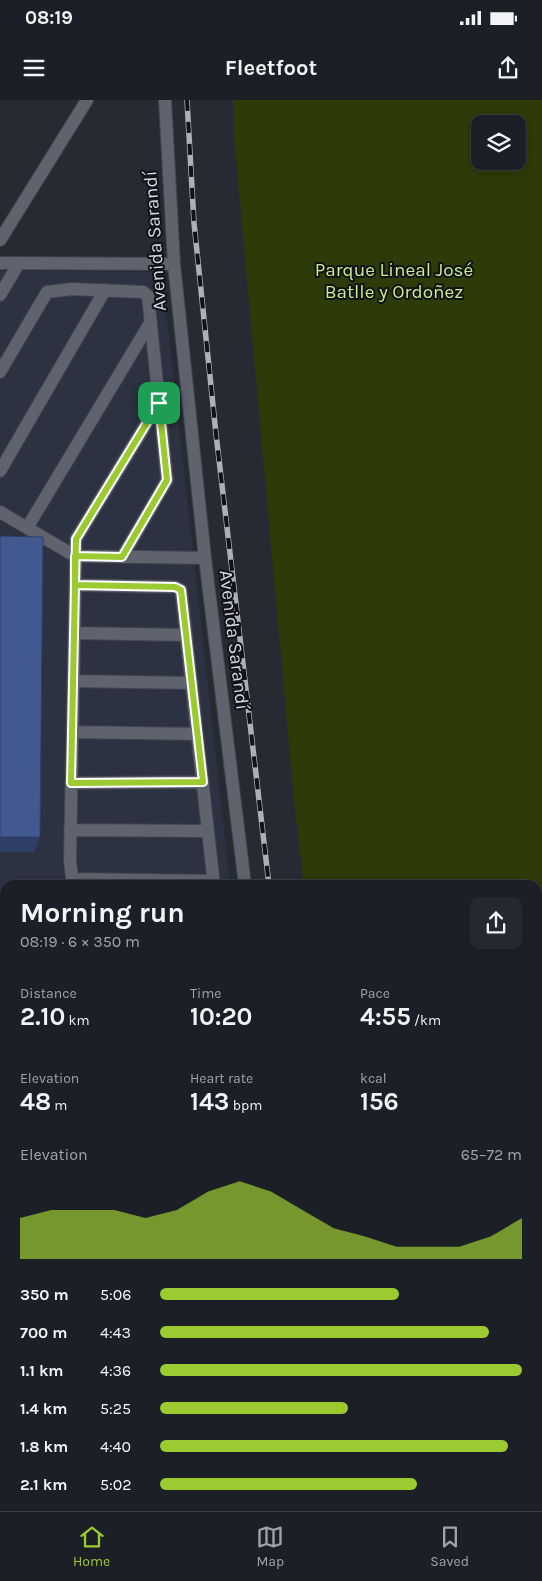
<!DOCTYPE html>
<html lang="en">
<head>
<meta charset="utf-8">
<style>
  :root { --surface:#1c2026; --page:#25282e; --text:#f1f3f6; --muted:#a0a3a7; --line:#3a3e43; --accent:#9cca31 }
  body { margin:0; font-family:Karla,sans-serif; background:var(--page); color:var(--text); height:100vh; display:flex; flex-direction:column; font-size:19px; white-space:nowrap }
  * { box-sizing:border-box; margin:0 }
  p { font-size:16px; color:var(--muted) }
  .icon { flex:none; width:28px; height:28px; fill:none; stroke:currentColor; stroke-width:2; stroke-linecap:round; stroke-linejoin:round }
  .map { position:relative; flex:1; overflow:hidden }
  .details { position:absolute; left:0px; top:780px; width:542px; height:631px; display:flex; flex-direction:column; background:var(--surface); border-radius:15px 15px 0 0; box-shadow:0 2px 8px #0003,0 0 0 1px var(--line) }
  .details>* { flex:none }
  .tools { position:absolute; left:471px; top:15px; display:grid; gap:10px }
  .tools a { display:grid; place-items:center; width:55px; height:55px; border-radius:10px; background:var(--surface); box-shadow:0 2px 8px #0003,0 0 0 1px var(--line); font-size:25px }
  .pin { position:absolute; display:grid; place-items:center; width:42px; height:42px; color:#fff; margin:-21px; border-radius:10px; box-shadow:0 2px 8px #0006 }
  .round { display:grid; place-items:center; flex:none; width:52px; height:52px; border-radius:10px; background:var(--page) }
  .head { display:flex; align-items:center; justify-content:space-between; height:85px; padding:0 20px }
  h1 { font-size:28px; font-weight:700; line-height:38px }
  .figures { display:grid; grid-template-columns:repeat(3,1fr); gap:8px; height:85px; padding:5px 20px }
  .figures div { display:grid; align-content:center }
  .figures b { font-size:25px; font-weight:700 }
  .figures small { font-size:14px; font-weight:400 }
  .figures p { font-size:14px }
  .chart { height:140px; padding:10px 20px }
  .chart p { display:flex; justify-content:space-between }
  .chart svg { width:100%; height:90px; margin-top:5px; fill:var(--accent); opacity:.7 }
  ul { padding:0 20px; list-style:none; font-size:16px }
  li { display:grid; grid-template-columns:80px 60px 1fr; align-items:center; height:38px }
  li i { height:12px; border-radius:6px; background:var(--accent) }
  .status { display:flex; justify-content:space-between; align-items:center; height:35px; padding:0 25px; background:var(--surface); direction:ltr }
  .status svg { height:14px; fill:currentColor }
  header { display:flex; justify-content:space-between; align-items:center; height:65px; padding:0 20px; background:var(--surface); font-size:22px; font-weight:700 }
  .menu { display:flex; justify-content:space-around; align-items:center; height:70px; border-top:1px solid var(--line); background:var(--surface); font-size:14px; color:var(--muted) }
  .menu a { display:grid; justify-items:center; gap:2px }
  .menu .active { color:var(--accent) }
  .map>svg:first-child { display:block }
  .built { fill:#2c3241 }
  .green { fill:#2c3b08; fill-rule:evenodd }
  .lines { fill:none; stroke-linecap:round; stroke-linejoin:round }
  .minor-casing { stroke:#42454e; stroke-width:14 }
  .minor { stroke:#5f636e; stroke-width:12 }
  .rail-casing { stroke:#adb0b7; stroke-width:5.5 }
  .rail { stroke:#111217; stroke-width:4; stroke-dasharray:11; stroke-linecap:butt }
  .shaded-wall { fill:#2e3e66 }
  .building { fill:#425891; stroke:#2e3e66 }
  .route-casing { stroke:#fff; stroke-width:10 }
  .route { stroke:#9cca31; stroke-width:6 }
  .labels { text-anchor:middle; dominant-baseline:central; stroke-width:4; stroke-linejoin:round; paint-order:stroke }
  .street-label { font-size:19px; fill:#d5d8de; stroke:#111217 }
  .park-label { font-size:19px; fill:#c9ec8e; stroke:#111217 }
</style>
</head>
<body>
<div class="status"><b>08:19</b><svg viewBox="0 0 49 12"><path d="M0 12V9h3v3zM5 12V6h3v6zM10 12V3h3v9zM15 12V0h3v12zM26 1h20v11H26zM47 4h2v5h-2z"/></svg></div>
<header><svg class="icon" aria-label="menu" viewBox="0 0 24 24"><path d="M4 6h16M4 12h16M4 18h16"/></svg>Fleetfoot<svg class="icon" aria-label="share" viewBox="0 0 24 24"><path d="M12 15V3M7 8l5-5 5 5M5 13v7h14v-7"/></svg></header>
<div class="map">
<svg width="542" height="1411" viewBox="0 0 542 1411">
  <rect width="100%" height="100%" fill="#262a33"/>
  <!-- built -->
  <path class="built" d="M0,170L148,172L160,179L164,192L230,785H5V1136L0,1133Z"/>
  <!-- green -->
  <path class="green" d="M233,0H542V1304L538,1311V785H304L294,701L233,25ZM480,24H518V61H480Z"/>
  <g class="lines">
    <defs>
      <path id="minor" d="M165,0L174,164L205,458L245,785
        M0,140L87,0
        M0,163L174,164
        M0,195L19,163
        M0,272L47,192L72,189L143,192L148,196L167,380L122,457
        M0,371L105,190
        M0,412L75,456L205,458
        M27,428L150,223
        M75,485L175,487L181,490L214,785
        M74,533L186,535
        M73,581L192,583
        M72,632L197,634
        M71,683L203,682
        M70,730L208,731
        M72,779L214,781
        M73,785L70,761L76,439L159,303
        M0,1163L5,1166
        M538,1364L542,1357
        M321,1406L322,1411
        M359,1406L379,1411
        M510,1411L513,1406"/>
    </defs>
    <!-- minor casing -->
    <use href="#minor" class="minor-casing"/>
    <!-- minor -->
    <use href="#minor" class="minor"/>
    <defs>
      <path id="rail" d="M187,0L194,123L216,334L269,785
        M340,1406L341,1411"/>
    </defs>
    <!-- rail casing -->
    <use href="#rail" class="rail-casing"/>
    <!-- rail -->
    <use href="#rail" class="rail"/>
  </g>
  <!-- shaded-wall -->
  <path class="shaded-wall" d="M0,737H40L34,752H0Z"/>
  <!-- building -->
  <path class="building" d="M0,436L43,437L40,737H0Z"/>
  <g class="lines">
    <defs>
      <path id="route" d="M159,303L76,439L75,485L71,683L203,682L181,490L175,487L75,485V456L122,457L167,380L159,303"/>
    </defs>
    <!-- route casing -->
    <use href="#route" class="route-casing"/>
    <!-- route -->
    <use href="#route" class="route"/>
  </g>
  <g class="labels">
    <!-- street labels -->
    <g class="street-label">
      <text transform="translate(155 141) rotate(-94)">Avenida Sarandí</text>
      <text transform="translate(234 540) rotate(83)">Avenida Sarandí</text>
    </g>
    <!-- park labels -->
    <g class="park-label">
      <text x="394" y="170">Parque Lineal José<tspan x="394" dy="22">Batlle y Ordoñez</tspan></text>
    </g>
  </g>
</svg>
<div class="tools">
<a><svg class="icon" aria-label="layers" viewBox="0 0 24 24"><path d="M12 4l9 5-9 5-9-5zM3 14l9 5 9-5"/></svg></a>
</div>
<div class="pin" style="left:159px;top:303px;background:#1e9e55"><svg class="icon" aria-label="arrive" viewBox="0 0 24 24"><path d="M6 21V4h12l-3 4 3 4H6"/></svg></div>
<section class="details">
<div class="head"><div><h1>Morning run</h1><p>08:19 · 6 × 350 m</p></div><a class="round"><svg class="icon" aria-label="share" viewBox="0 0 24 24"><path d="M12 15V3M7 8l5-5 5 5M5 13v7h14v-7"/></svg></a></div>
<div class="figures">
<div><p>Distance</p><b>2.10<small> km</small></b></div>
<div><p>Time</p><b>10:20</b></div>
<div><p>Pace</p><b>4:55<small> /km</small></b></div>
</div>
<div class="figures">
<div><p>Elevation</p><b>48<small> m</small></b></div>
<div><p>Heart rate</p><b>143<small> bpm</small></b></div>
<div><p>kcal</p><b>156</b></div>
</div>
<div class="chart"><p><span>Elevation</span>65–72 m</p>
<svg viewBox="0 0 160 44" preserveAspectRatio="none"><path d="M0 44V24L10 20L20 20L30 20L40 24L50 20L60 11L70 6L80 11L90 20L100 29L110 33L120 38L130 38L140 38L150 33L160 24V44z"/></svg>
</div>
<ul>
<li><b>350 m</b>5:06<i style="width:66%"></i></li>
<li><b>700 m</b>4:43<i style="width:91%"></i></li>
<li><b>1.1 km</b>4:36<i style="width:100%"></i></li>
<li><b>1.4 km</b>5:25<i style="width:52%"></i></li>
<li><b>1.8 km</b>4:40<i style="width:96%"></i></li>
<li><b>2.1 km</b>5:02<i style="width:71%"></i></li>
</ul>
</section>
</div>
<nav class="menu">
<a class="active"><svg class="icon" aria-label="home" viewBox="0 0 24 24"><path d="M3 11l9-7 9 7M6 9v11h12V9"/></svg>Home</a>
<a><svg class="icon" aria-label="map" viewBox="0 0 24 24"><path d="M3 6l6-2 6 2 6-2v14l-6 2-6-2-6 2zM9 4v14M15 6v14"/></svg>Map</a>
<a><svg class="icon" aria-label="saved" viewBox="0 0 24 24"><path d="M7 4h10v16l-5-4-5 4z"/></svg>Saved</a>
</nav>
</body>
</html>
